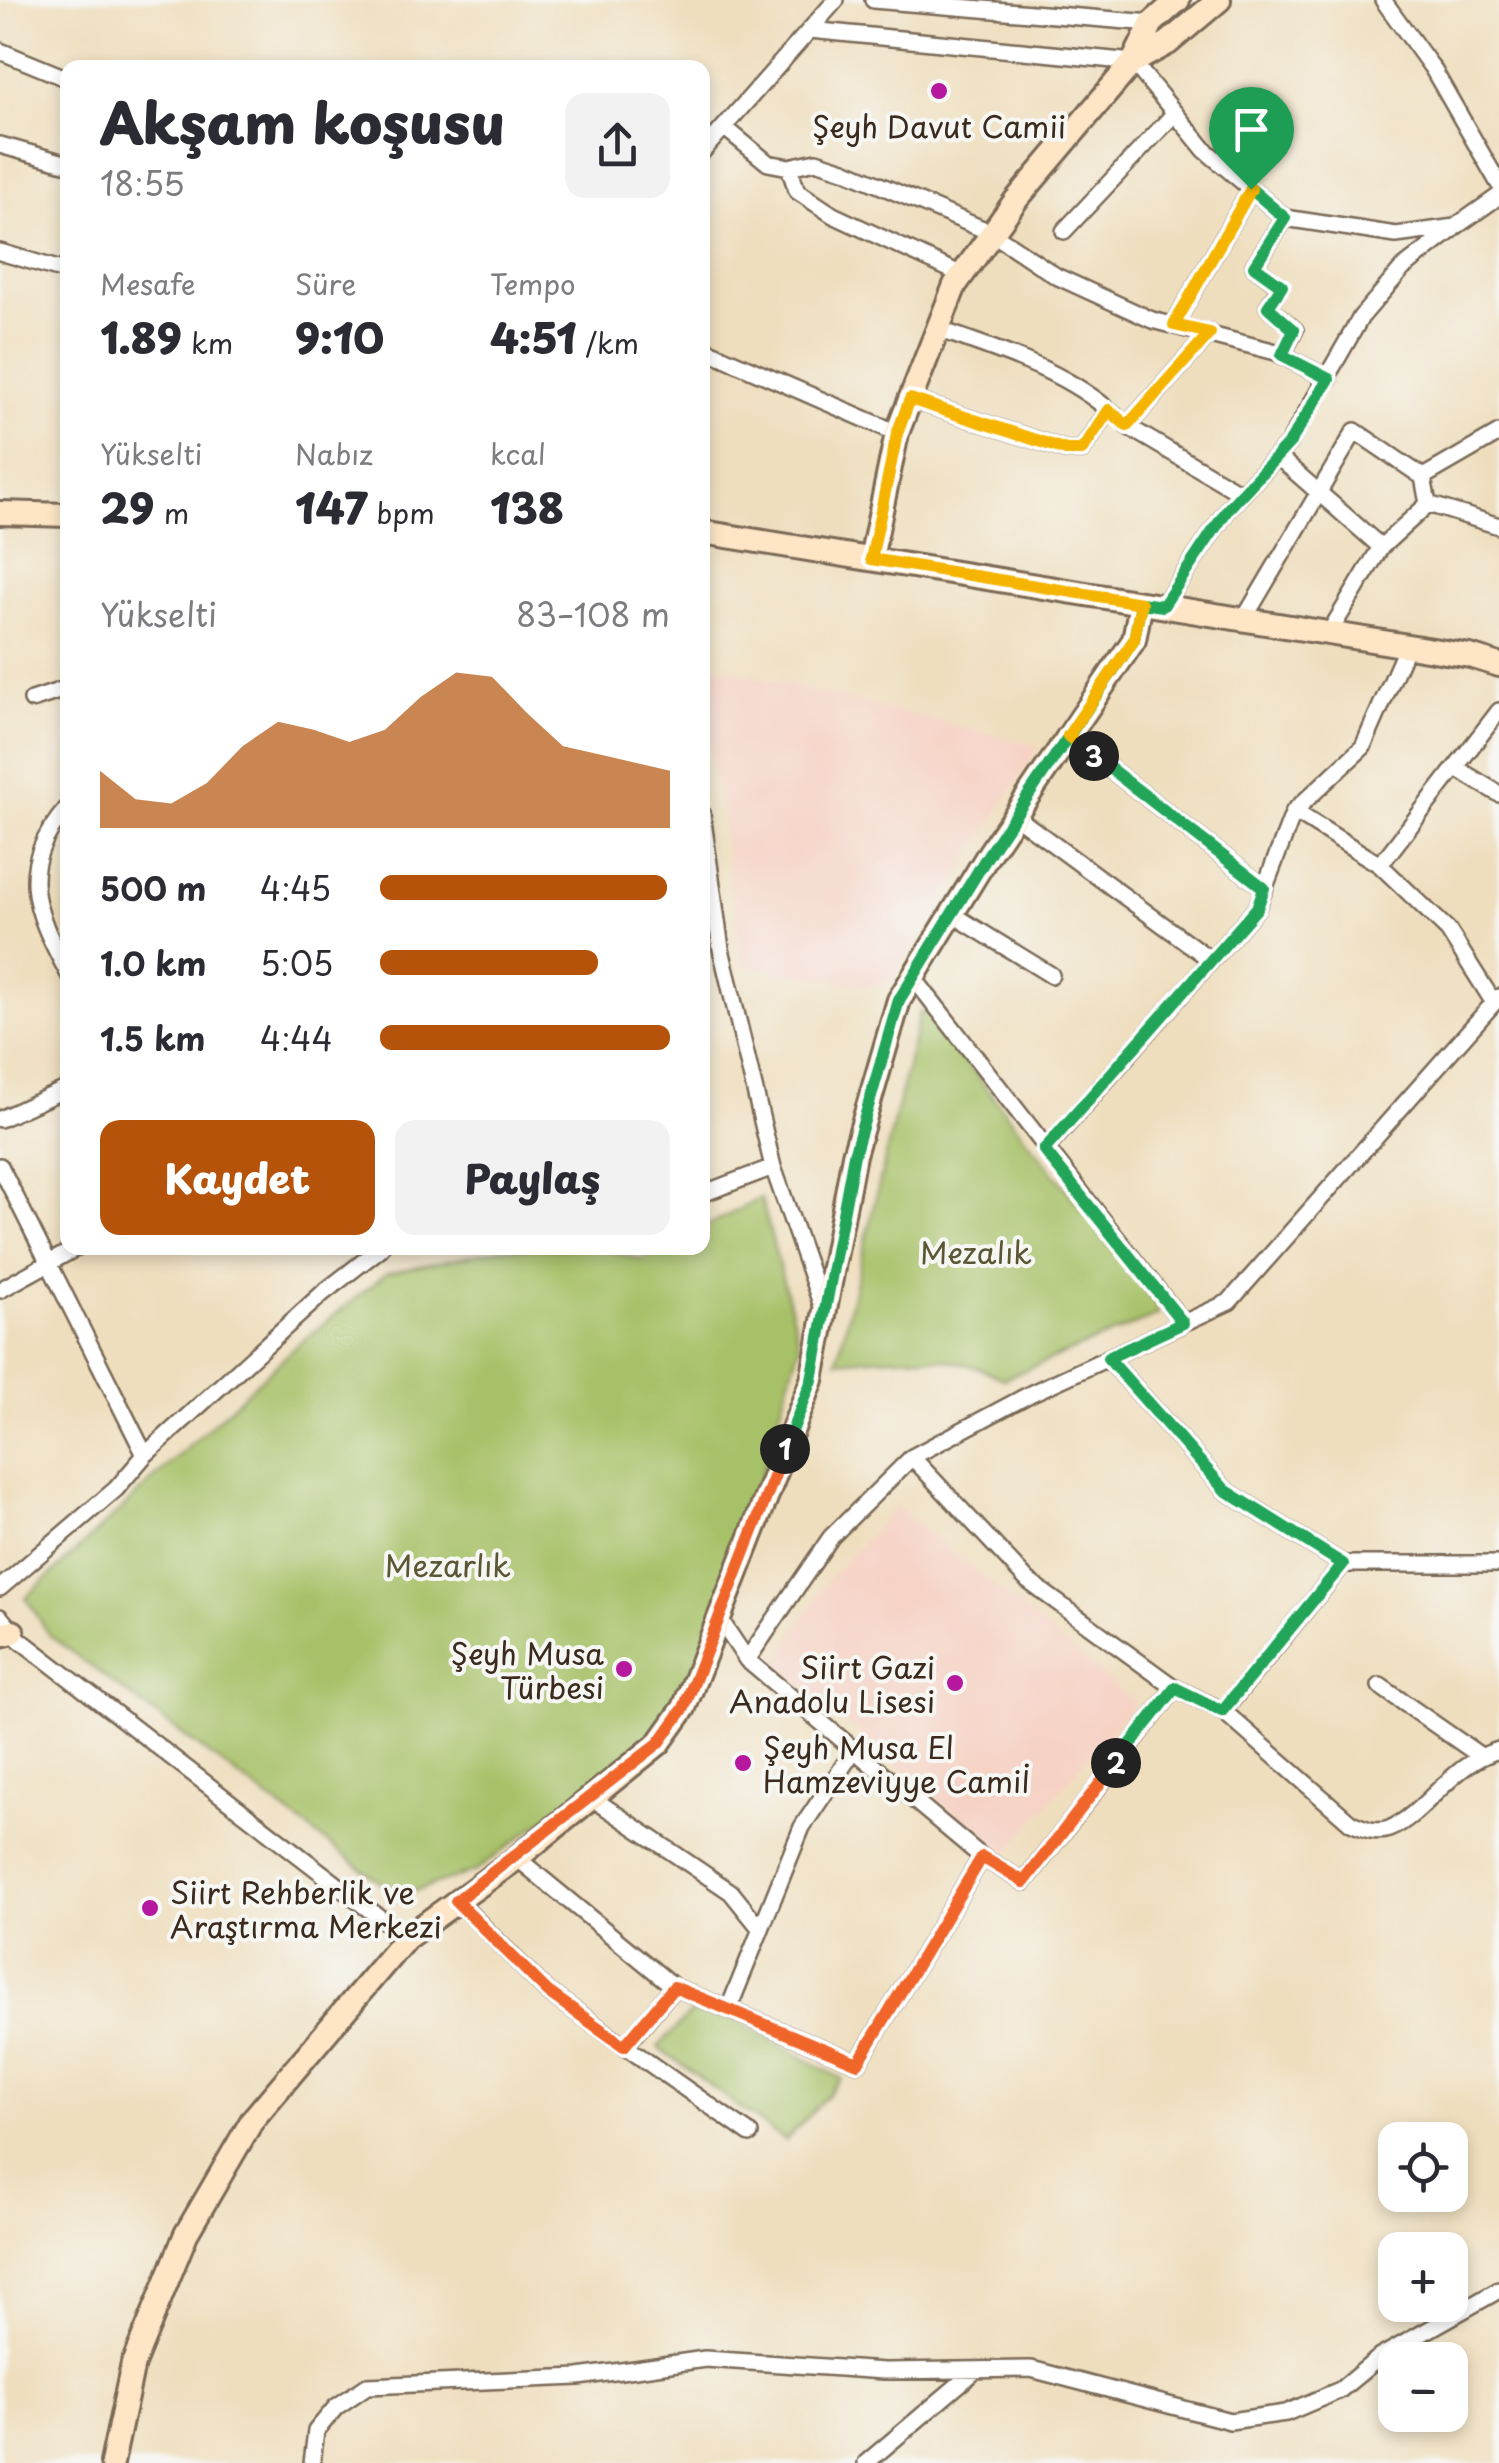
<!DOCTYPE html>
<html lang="tr">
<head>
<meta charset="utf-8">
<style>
  :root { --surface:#fff; --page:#f2f2f3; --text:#2b2b33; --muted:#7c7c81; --accent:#b45309 }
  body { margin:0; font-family:"Playpen Sans",sans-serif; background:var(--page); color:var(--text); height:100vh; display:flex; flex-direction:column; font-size:38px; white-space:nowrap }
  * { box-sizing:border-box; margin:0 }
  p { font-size:32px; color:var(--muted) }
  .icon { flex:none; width:55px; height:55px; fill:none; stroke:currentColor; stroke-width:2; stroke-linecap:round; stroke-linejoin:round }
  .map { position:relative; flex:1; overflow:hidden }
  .drawer { position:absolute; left:60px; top:60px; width:650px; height:1195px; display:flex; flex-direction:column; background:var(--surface); border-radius:20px; box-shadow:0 5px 15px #0003 }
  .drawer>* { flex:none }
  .tools { position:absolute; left:1378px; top:2122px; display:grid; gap:20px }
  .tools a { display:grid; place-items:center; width:90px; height:90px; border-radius:20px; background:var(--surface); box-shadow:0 5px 15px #0003; font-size:50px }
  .pin { position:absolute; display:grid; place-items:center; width:85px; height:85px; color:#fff; margin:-102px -42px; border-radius:50% 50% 50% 0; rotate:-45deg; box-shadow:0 0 10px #0007 }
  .pin .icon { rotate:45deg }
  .km { position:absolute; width:50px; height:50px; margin:-25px; border-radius:50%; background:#222; color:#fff; font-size:28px; line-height:50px; text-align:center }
  .round { display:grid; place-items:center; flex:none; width:105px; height:105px; border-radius:20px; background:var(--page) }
  .summary { display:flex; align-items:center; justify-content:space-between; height:170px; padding:0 40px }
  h1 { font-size:55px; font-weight:800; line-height:75px }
  .figures { display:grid; grid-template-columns:repeat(3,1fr); gap:15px; height:170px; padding:10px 40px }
  .figures div { display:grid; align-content:center }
  .figures b { font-size:42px; font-weight:800 }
  .figures small { font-size:28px; font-weight:400 }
  .figures p { font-size:28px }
  .chart { height:280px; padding:20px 40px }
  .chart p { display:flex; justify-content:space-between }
  .chart svg { width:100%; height:180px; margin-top:10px; fill:var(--accent); opacity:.7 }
  .button { display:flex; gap:20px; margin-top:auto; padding:20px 40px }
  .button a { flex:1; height:115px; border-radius:20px; background:var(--accent); color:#fff; font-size:40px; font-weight:800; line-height:115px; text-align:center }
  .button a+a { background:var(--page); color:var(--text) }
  ul { padding:0 40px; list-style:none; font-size:32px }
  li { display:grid; grid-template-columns:160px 120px 1fr; align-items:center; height:75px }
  li i { height:25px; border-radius:12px; background:var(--accent) }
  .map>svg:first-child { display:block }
  .built { fill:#f6d2c4 }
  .green { fill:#a7c167; stroke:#717642; stroke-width:2.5 }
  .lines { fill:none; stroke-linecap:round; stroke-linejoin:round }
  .street-casing { stroke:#7a6956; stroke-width:20 }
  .secondary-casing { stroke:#7a6956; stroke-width:28 }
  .street { stroke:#fff; stroke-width:15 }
  .secondary { stroke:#fde5c5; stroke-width:22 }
  .split-1-casing { stroke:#fff; stroke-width:20 }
  .split-2-casing { stroke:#fff; stroke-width:20 }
  .split-3-casing { stroke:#fff; stroke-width:20 }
  .split-4-casing { stroke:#fff; stroke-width:20 }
  .split-1 { stroke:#22a559; stroke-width:12 }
  .split-2 { stroke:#f0652b; stroke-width:12 }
  .split-3 { stroke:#22a559; stroke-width:12 }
  .split-4 { stroke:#f5b400; stroke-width:12 }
  .poi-dot { fill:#b5179e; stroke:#f6f6f2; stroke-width:4 }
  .labels { text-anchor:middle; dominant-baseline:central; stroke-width:8; stroke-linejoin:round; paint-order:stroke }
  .poi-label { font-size:30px; fill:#3b2a1e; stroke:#f6f6f2; text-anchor:end }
  .park-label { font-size:30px; fill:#5b5734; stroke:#f6f6f2 }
</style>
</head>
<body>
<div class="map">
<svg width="1499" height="2463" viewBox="0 0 1499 2463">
  <rect width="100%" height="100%" fill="#f6f6f2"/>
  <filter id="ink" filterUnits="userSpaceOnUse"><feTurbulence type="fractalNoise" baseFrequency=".01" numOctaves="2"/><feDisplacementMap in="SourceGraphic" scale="20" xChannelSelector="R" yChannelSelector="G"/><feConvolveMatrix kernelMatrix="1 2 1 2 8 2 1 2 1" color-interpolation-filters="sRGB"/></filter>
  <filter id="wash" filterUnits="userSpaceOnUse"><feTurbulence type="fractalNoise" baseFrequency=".0048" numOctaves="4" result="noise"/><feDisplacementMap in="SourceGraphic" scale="40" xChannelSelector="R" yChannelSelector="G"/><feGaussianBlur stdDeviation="2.25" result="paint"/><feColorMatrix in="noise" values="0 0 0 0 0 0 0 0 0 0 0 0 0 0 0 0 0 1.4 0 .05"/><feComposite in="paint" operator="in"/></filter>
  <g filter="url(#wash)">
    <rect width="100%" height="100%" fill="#efdebd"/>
    <!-- built -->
    <path class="built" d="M713,666L1039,746L892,982L867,986L742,965L703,695V668Z
      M896,1506L1135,1702L1005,1855L776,1664L828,1579Z"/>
    <!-- green -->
    <path class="green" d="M920,1012L928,1014L1156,1303L1158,1315L1003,1379C949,1350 897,1356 837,1361Z
      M761,1198L800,1345L719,1618L658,1734L476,1871L399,1896L50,1636L26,1598L294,1348L387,1273L504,1248H599L641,1260L665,1248H702L703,1228Z
      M717,2010L842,2079L785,2141L658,2047L692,2012Z"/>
  </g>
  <g filter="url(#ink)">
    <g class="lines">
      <defs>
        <path id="street" d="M873,0L1152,23
          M1383,0L1433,69L1499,184
          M810,30L1133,62L1205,150L1285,218L1396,235L1455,227L1499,196
          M0,51L68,79
          M724,127L768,163L789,167L816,161L844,170L992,233L1056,276L1152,320L1276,352L1329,379
          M0,145L68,164
          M702,152L836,0
          M789,167L797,191L833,215L962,275
          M1064,231L1175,113
          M0,252L68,272
          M1174,325L1251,189
          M938,329C1002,352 1065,370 1116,416
          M1210,333L1127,426L1242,494
          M702,348L897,433
          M1282,355L1295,330L1268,307L1281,286L1254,266L1285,218
          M910,399L1066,450H1082L1109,410
          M1277,456L1381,547
          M1423,477L1499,433
          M1428,504L1499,526
          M1163,606L1228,509L1289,443L1361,317L1403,268L1452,230
          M1244,619L1355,431L1423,477L1428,504
          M1329,633L1381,547L1428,504
          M32,700L68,688
          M1068,736L1264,888
          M1456,768L1499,794
          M68,807C15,867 34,909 68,973
          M1294,811L1380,865L1448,930L1494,1003
          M702,814L721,949L773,1167
          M1015,816L1211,960
          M1380,865L1499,711
          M952,914L1051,975
          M913,977L1183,1323
          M0,1119L68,1088
          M1045,1150L1257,908L1294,811L1363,747L1407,646
          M0,1166L145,1455
          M702,1194L773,1167L823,1309
          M0,1290L76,1248
          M1108,1358L1225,1490L1343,1564H1499
          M912,1457L1028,1581L1175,1688L1223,1711L1351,1823C1363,1828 1376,1834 1389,1829C1426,1814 1451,1763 1499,1750
          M0,1588L116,1489L145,1455L323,1293L381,1248
          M0,1617L20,1640L406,1938
          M719,1618L747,1660L982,1857
          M747,1660L831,1537L912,1457L1032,1393L1229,1302L1499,997
          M1380,1686L1479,1755
          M1223,1711L1343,1564
          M592,1798L731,1892L760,1928
          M517,1858L674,1987L858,2063L982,1857L1024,1882L1175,1688
          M457,1901L548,1992L750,2134
          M729,2008L802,1827L854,1750
          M625,2046L674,1987
          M312,2463L316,2431L336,2407L367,2386L579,2377L705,2359L884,2371L1031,2369L1230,2421L1286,2413L1340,2390L1380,2357L1499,2290
          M866,2463L976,2370"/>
        <path id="secondary" d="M1133,62L1168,43L1219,0
          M0,513L68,515
          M702,532L1470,656L1499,665
          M871,559L897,433L955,285L1016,200L1133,62L1152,23L1178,0
          M0,1635L13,1632
          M112,2463L133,2364L186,2234L253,2119L406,1938L517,1858L659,1743L684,1708L812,1380L854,1155L899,1000L990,852L1134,640L1141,603"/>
      </defs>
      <!-- street casing -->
      <use href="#street" class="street-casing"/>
      <!-- secondary casing -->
      <use href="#secondary" class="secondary-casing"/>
      <!-- street -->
      <use href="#street" class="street"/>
      <!-- secondary -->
      <use href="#secondary" class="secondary"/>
    </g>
  </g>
  <g class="lines" filter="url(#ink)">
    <defs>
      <path id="split-1" d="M785,1449L812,1380L854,1155L899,1000L990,852L1134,640L1141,603L1163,606L1228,509L1290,442L1329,379L1282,355L1294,330L1268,307L1282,286L1254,266L1285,218L1251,189"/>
      <path id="split-2" d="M785,1449L684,1708L659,1743L456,1901L548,1992L624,2046L674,1987L858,2063L982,1857L1024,1882L1116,1763"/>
      <path id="split-3" d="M1094,756L1264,888L1257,908L1044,1150L1183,1323L1108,1358L1225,1490L1343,1564L1222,1711L1175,1688L1116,1763"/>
      <path id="split-4" d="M1094,756L1068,736L1134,640L1141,603L871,559L897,434L910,399L1066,450H1082L1109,410L1127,426L1210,333L1174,325L1251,189"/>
    </defs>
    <!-- split-1 casing -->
    <use href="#split-1" class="split-1-casing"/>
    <!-- split-2 casing -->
    <use href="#split-2" class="split-2-casing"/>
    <!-- split-3 casing -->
    <use href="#split-3" class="split-3-casing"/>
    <!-- split-4 casing -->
    <use href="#split-4" class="split-4-casing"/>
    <!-- split-1 -->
    <use href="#split-1" class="split-1"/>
    <!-- split-2 -->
    <use href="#split-2" class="split-2"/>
    <!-- split-3 -->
    <use href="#split-3" class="split-3"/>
    <!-- split-4 -->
    <use href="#split-4" class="split-4"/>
  </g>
  <!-- markers -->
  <g class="poi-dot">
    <circle cx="939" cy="91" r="10"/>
    <circle cx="624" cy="1669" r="10"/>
    <circle cx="955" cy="1683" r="10"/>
    <circle cx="743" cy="1763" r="10"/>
    <circle cx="150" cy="1908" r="10"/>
  </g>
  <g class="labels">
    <!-- poi labels -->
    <g class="poi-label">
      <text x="939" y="125" text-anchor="middle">Şeyh Davut Camii</text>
      <text x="604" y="1652">Şeyh Musa<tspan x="604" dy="34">Türbesi</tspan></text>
      <text x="935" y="1666">Siirt Gazi<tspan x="935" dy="34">Anadolu Lisesi</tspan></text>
      <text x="763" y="1746" text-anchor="start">Şeyh Musa El<tspan x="763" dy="34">Hamzeviyye Camiİ</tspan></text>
      <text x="170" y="1891" text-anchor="start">Siirt Rehberlik ve<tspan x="170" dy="34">Araştırma Merkezi</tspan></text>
    </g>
    <!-- park labels -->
    <g class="park-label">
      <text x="976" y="1251">Mezalık</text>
      <text x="448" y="1564">Mezarlık</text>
    </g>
  </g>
</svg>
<div class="tools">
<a><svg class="icon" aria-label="locate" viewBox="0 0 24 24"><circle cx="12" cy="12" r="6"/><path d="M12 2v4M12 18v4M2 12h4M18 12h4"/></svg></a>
<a>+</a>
<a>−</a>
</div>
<div class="pin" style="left:1251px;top:189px;background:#1e9e55"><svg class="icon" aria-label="arrive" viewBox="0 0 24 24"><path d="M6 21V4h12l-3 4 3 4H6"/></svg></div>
<b class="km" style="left:785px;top:1449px">1</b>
<b class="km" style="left:1116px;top:1763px">2</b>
<b class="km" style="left:1094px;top:756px">3</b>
<section class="drawer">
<div class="summary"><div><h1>Akşam koşusu</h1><p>18:55</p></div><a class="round"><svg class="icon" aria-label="share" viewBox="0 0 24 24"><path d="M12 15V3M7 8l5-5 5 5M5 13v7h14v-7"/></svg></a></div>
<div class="figures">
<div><p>Mesafe</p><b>1.89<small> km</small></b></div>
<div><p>Süre</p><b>9:10</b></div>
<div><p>Tempo</p><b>4:51<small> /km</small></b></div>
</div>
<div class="figures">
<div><p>Yükselti</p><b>29<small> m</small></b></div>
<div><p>Nabız</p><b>147<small> bpm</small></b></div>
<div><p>kcal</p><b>138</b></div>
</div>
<div class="chart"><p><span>Yükselti</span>83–108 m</p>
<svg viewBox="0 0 160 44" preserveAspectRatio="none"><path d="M0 44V30L10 37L20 38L30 33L40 24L50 18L60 20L70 23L80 20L90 12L100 6L110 7L120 16L130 24L140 26L150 28L160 30V44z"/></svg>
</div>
<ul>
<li><b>500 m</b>4:45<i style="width:99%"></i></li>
<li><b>1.0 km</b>5:05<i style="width:75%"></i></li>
<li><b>1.5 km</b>4:44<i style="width:100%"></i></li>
</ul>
<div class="button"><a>Kaydet</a><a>Paylaş</a></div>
</section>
</div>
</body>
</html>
